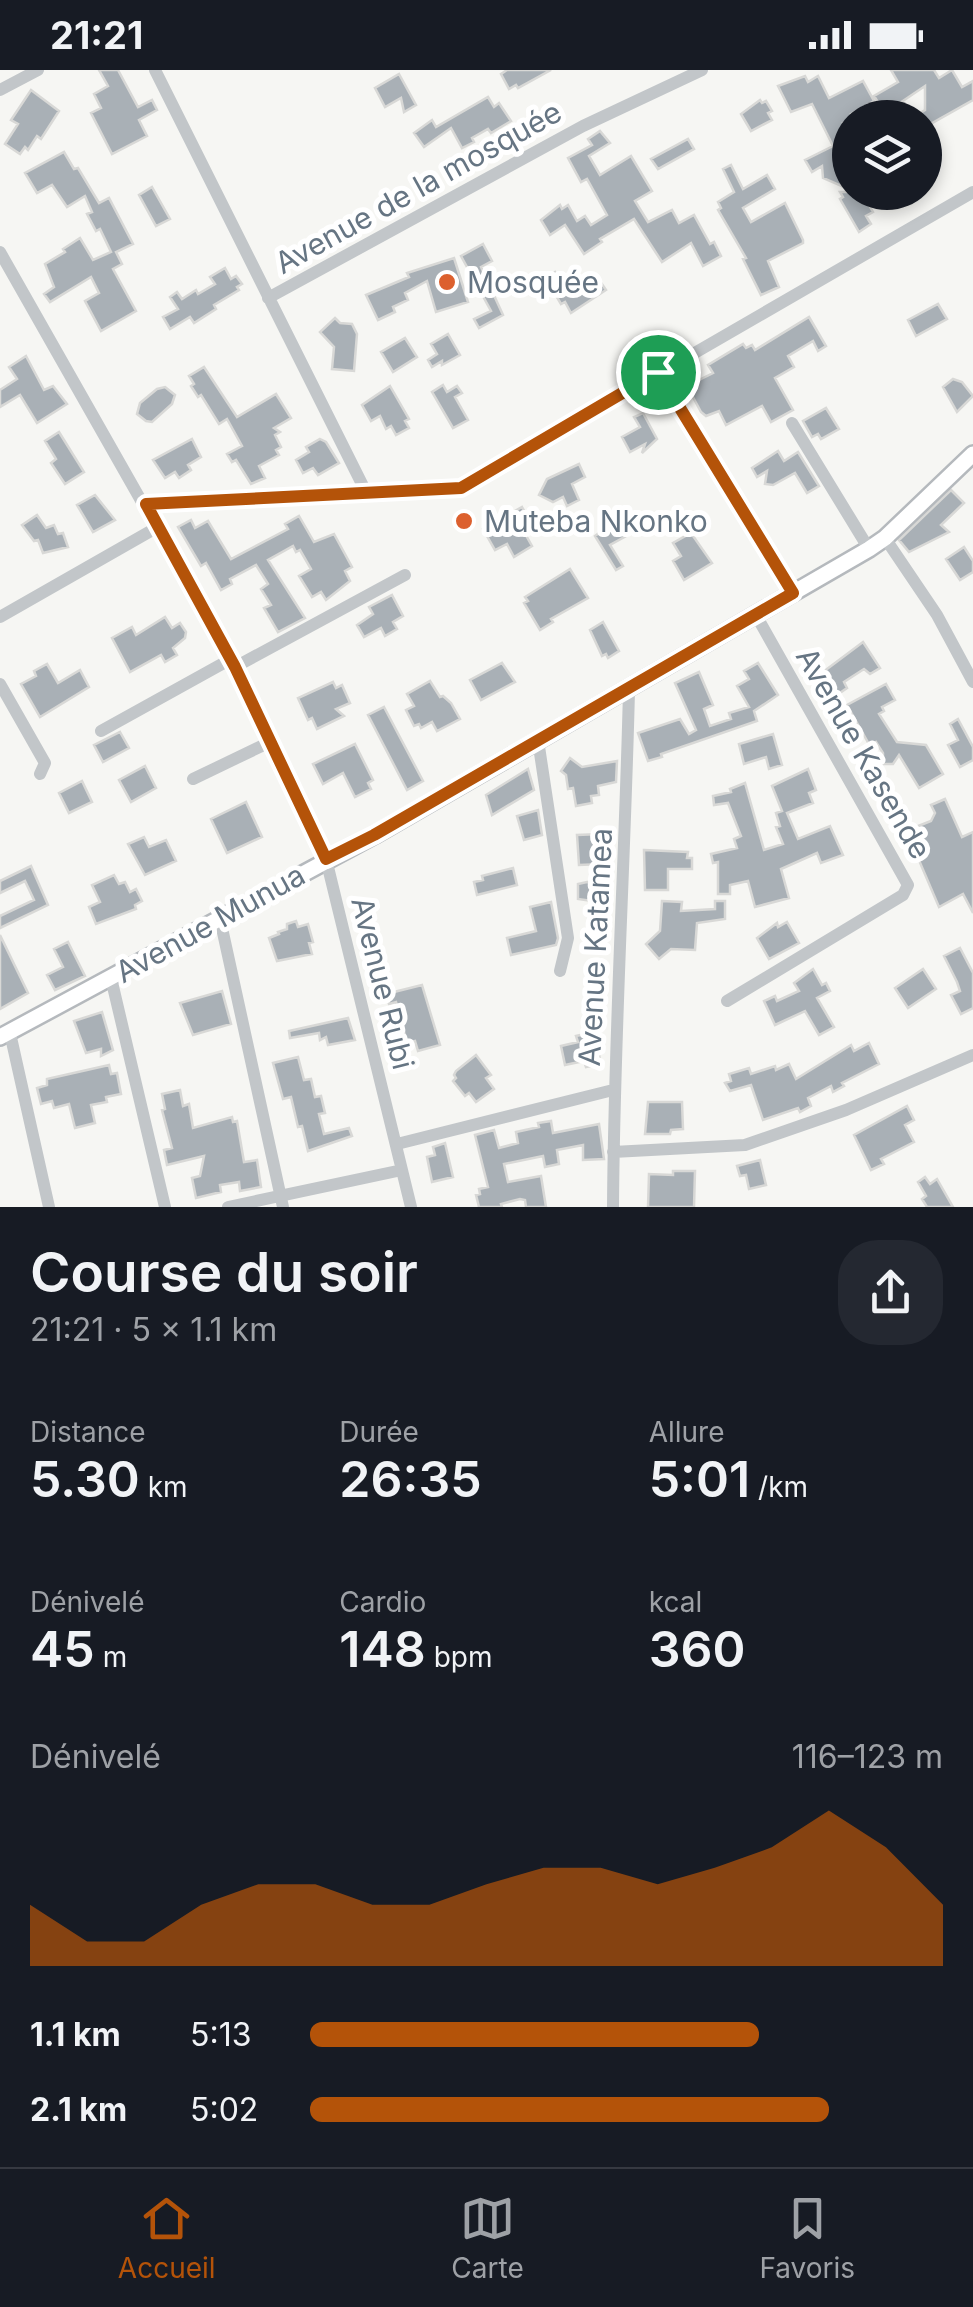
<!DOCTYPE html>
<html lang="fr">
<head>
<meta charset="utf-8">
<style>
  :root { --surface:#171b24; --page:#242831; --text:#f1f3f6; --muted:#9ea1a6; --line:#363941; --accent:#b45309 }
  body { margin:0; font-family:Inter,sans-serif; background:var(--page); color:var(--text); height:100vh; display:flex; flex-direction:column; font-size:38px; white-space:nowrap }
  * { box-sizing:border-box; margin:0 }
  p { font-size:32px; color:var(--muted) }
  .icon { flex:none; width:55px; height:55px; fill:none; stroke:currentColor; stroke-width:2; stroke-linecap:round; stroke-linejoin:round }
  .map { position:relative; height:1137px; overflow:hidden }
  .panel { display:flex; flex-direction:column; background:var(--surface); flex:1 }
  .panel>* { flex:none }
  .buttons { position:absolute; left:832px; top:30px; display:grid; gap:20px }
  .buttons a { display:grid; place-items:center; width:110px; height:110px; border-radius:50%; background:var(--surface); box-shadow:0 5px 15px #0003; font-size:50px }
  .pin { position:absolute; display:grid; place-items:center; width:85px; height:85px; color:#fff; margin:-42px; border:5px solid #fff; border-radius:50%; box-shadow:0 2px 10px #0007 }
  .round { display:grid; place-items:center; flex:none; width:105px; height:105px; border-radius:40px; background:var(--page) }
  .overview { display:flex; align-items:center; justify-content:space-between; height:170px; padding:0 30px }
  h1 { font-size:55px; font-weight:600; line-height:75px }
  .metrics { display:grid; grid-template-columns:repeat(3,1fr); gap:15px; height:170px; padding:10px 30px }
  .metrics div { display:grid; align-content:center }
  .metrics b { font-size:50px; font-weight:600 }
  .metrics small { font-size:28px; font-weight:400 }
  .metrics p { font-size:28px }
  .chart { height:280px; padding:20px 30px }
  .chart p { display:flex; justify-content:space-between }
  .chart svg { width:100%; height:180px; margin-top:10px; fill:var(--accent); opacity:.7 }
  ul { padding:0 30px; list-style:none; font-size:32px }
  li { display:grid; grid-template-columns:160px 120px 1fr; align-items:center; height:75px }
  li i { height:25px; border-radius:12px; background:var(--accent) }
  .status { display:flex; justify-content:space-between; align-items:center; height:70px; padding:0 50px; background:var(--surface); direction:ltr }
  .status svg { height:28px; fill:currentColor }
  .tab-bar { display:flex; justify-content:space-around; align-items:center; height:140px; border-top:2px solid var(--line); background:var(--surface); font-size:28px; color:var(--muted) }
  .tab-bar a { display:grid; justify-items:center; gap:5px }
  .tab-bar .current { color:var(--accent) }
  .map>svg:first-child { display:block }
  .building { fill:#a9b0b6; stroke:#d8d8d6; stroke-width:2.5 }
  .lines { fill:none; stroke-linecap:round; stroke-linejoin:round }
  .major-casing { stroke:#b5b9bd; stroke-width:20 }
  .minor { stroke:#c2c6c9; stroke-width:12 }
  .major { stroke:#fff; stroke-width:15 }
  .route-casing { stroke:#fff; stroke-width:20 }
  .route { stroke:#b45309; stroke-width:12 }
  .poi-dot { fill:#dc602e; stroke:#fff; stroke-width:4 }
  .labels { text-anchor:middle; dominant-baseline:central; stroke-width:10; stroke-linejoin:round; paint-order:stroke }
  .street-label { font-size:30px; fill:#667583; stroke:#fff }
  .poi-label { font-size:30px; fill:#667583; stroke:#fff; text-anchor:start }
</style>
</head>
<body>
<div class="status"><b>21:21</b><svg viewBox="0 0 49 12"><path d="M0 12V9h3v3zM5 12V6h3v6zM10 12V3h3v9zM15 12V0h3v12zM26 1h20v11H26zM47 4h2v5h-2z"/></svg></div>
<div class="map">
<svg width="973" height="1137" viewBox="0 0 973 1137">
  <rect width="100%" height="100%" fill="#f6f6f3"/>
  <!-- building -->
  <path class="building" d="M99,0H118L138,37L152,30L157,40L139,50L147,66L112,84L91,43L101,38L94,24L108,16Z
    M507,0H551L518,18L516,15L509,19L501,4Z
    M891,0H934L939,8L952,0L962,17L973,11V30L925,57V48H912L925,40V16L885,43L874,26L898,12Z
    M399,4L416,35L404,42L401,28L385,37L375,18Z
    M805,6L808,12L818,6L829,28L863,11L874,31L851,44L853,48L843,53L847,61L841,64L850,80L846,118L823,108L822,96L812,102L805,90L833,76L812,34L791,42L778,16Z
    M31,20L59,41L41,69L37,66L28,80L25,77L20,84L5,74L18,54L11,50Z
    M488,27L494,37L499,33L511,51L491,63L488,59L472,68L474,72L462,78L451,58L424,77L414,63L432,50L436,57Z
    M760,30L762,33L766,31L772,41L768,43L772,50L751,61L741,44Z
    M600,61L610,73L589,86L600,105L631,86L652,121L635,131L648,152L672,140L679,153L694,145L710,174L714,172L721,186L703,196L691,173L662,192L634,149L600,169L602,172L584,184L565,155L550,165L541,150L560,135L562,139L568,135L577,151L585,146L591,155L607,145L587,109L581,112L568,88L592,75L588,69Z
    M688,69L694,79L658,99L651,89Z
    M64,82L74,99L78,98L99,133L109,128L133,174L116,182L122,194L113,199L136,241L101,261L85,231L99,223L91,207L50,232L44,224L54,217L45,194L65,182L63,179L80,168L93,190L111,182L100,159L96,161L87,144L92,142L85,126L67,137L52,115L37,123L25,103Z
    M731,95L743,119L767,105L775,119L743,138L751,152L785,133L803,170V173L768,191L779,217L761,225L743,189L746,188L718,140L721,138L718,132L734,122L723,99Z
    M152,117L170,149L156,156L139,125Z
    M840,122H874L878,130L869,135L873,142L866,146L871,154L859,162L840,129L843,127Z
    M483,174L492,191L481,197L503,245L479,258L474,249L491,241L461,186Z
    M454,188L468,232L436,242L427,211L405,223L408,230L393,237L395,242L378,250L366,225L409,207L407,203Z
    M225,198L231,209L236,206L242,214L237,217L239,220L214,235L216,239L194,253L190,247L170,259L163,247L178,239L170,227L177,222L182,229L196,220L198,224L215,214L210,207Z
    M555,202L561,213L575,205L579,214L595,204L606,220L571,243L565,232L561,234L551,217L540,223L535,214Z
    M938,234L947,249L916,266L908,250Z
    M809,247L826,276L818,281L813,271L788,286L794,297L775,308L793,340L771,352L762,336L726,355L719,341L706,346L701,342L687,316L713,303L708,295L743,274L746,278L752,275L755,280Z
    M335,248L340,253L352,254L357,264L354,301L332,299L334,277L320,262Z
    M448,264L460,285L442,295V291L432,297L428,290L437,284L431,274Z
    M405,268L417,287L393,302L381,282Z
    M26,286L44,320L53,316L67,334L37,353L20,325L0,337V320L17,309L9,297Z
    M204,297L237,347L276,324L291,348L274,358L280,362L275,365L281,377L276,380L279,385L259,396L265,408L251,414L236,390L232,392L227,384L242,376L227,349L219,354L201,325L198,327L191,316L194,314L189,306Z
    M953,309L962,312L973,326L957,342L943,317Z
    M443,315L447,322L457,316L462,323L455,327L468,350L453,358L432,322Z
    M390,316L409,349L405,351L409,358L396,365L391,356L386,359L380,346L371,351L362,335Z
    M165,317L175,325L172,334L152,352L146,351L137,344L140,333L157,319Z
    M826,338L839,359L821,369L818,364L812,367L803,351Z
    M643,343L657,369L642,383L645,374L630,382L622,367L640,357L634,347Z
    M59,362L84,402L65,414L51,393L56,389L45,371Z
    M192,369L201,387L188,395L191,400L179,408L175,402L165,408L153,390Z
    M320,369L326,372L339,393L318,405L313,398L303,403L296,390L309,382L306,377Z
    M778,381L784,391L798,382L819,416L807,423L795,403L773,415L765,414L767,401L757,407L752,398Z
    M579,394L585,407L572,414L579,430L567,436L563,427L553,432L539,425L547,409Z
    M951,420L964,433L941,455L949,462L909,482L899,470Z
    M95,425L115,450L93,462L77,435Z
    M522,437L532,455L523,460L532,476L514,487L507,474L495,480L483,459Z
    M37,445L46,458L54,455L58,464L63,463L68,477L43,483L38,470L34,471L22,455Z
    M299,446L314,472L334,464L352,497L345,501L350,511L326,530L321,522L312,527L299,506L311,499L300,480L296,482L293,476L268,490L305,548L278,562L264,538L271,535L261,519L268,514L256,495L230,509L232,514L221,520L206,493L201,496L178,457L191,450L195,458L208,451L231,489L288,459L285,454Z
    M618,448L628,465L610,475L623,496L616,500L595,466Z
    M691,463L712,493L684,510L673,491L681,486L673,473Z
    M964,477L973,491V502L960,510L946,489Z
    M570,499L588,528L551,549L553,552L540,560L524,533L528,531L525,527Z
    M392,525L403,546L393,552L397,559L385,566L381,558L364,567L357,555L373,544L369,537Z
    M165,547L172,558L180,553L186,562L185,568L173,578L177,585L165,592L161,585L130,602L112,568L132,557L136,565Z
    M603,552L619,581L608,588L606,584L602,586L590,560Z
    M863,572L880,598L870,604L864,599L844,612L847,618L834,627L819,605Z
    M502,593L515,612L481,630L470,610Z
    M758,593L778,625L754,641L757,651L661,684L662,687L648,691L638,663L680,649L689,664L696,660L675,613L699,602L713,635L704,639L710,656L731,649L729,643L749,637L737,616L749,609L744,601Z
    M47,594L58,613L80,600L89,617L40,647L21,614L36,606L34,601Z
    M430,611L440,627L443,626L451,633L460,649L437,661L432,652L421,658L419,654L414,656L406,640L414,636L407,624Z
    M333,612L336,618L342,615L350,633L336,639L344,646L317,659L312,648L308,650L298,628Z
    M886,614L895,630L882,637L884,641L879,644L897,672L926,675L943,704L919,718L899,685L893,694H883V683L876,672L870,676L847,635Z
    M384,637L423,711L407,720L368,645Z
    M958,649L973,677V690L960,697L948,675L958,670L950,654Z
    M120,662L129,678L103,692L94,675Z
    M773,664L782,695L769,699L766,687L744,694L739,674Z
    M355,674L373,710L368,713L371,719L355,727L343,703L323,714L313,694Z
    M570,688L582,697L617,691L616,712L598,716L599,725L591,726L592,733L576,736L573,718L568,719L566,705L561,701Z
    M145,696L156,718L131,732L119,710Z
    M528,699L534,720L492,745L486,725Z
    M808,699L816,720L809,723L813,733L787,743L798,769L830,756L843,785L821,793L817,783L781,799L789,828L755,837L748,811L730,815V824H718V792L713,793L711,784L737,778L734,769L741,766L728,733L714,735L713,726L731,722L730,719L745,713L764,780L783,774L776,757L780,756L776,743L782,741L772,716Z
    M82,711L92,732L69,743L59,723Z
    M945,729L962,767L973,762V843L963,824L939,837L918,788L925,785L913,758L931,751L935,743L931,735Z
    M246,732L262,767L227,783L211,749Z
    M538,740L542,765L524,770L517,746Z
    M601,764V768H606L607,788H602L603,794L579,795L577,765Z
    M144,767L149,777L166,770L176,791L145,805L128,774Z
    M644,780L688,782L687,788H692V799H668V820H645Z
    M31,796L48,835L0,858V846L34,830L25,811L0,823V811Z
    M513,798L517,815L477,825L474,812L483,810L482,806Z
    M114,805L119,814L125,812L130,822L136,819L142,831L135,835L136,839L96,854L89,837L100,832L92,815Z
    M587,812L607,813L606,833L578,829V814Z
    M662,831L682,832L681,841L715,839V831H725V849L697,853L695,880L671,879L659,889L646,874L660,861Z
    M551,832L558,868L556,875L511,885L507,868L536,861L530,837Z
    M296,851L298,857L308,854L313,872L309,873L312,884L277,891L269,868L279,864L278,862L287,859V854Z
    M787,852L799,873L769,889L757,868L777,853L778,857Z
    M0,865L28,923L0,939Z
    M68,872L85,906L55,920L47,905L63,897L54,879Z
    M960,878L973,903V938L961,944L951,925L960,921L957,912L944,886Z
    M813,899L822,915L826,913L830,921L817,928L834,957L819,965L805,941L775,955L764,931L775,926L777,931L799,921L794,913Z
    M923,899L936,919L908,938L895,918Z
    M422,915L440,975L418,981L415,971L407,973L396,932L389,934L386,924Z
    M222,921L231,954L193,965L180,933Z
    M102,942L113,980L101,986V979L86,983L74,951Z
    M348,948L355,970L328,975L326,967L320,970L319,963L290,968L289,961Z
    M594,962L601,994L586,997L584,991L565,995L561,976L578,972L576,966Z
    M869,973L879,994L842,1013L844,1016L833,1022L831,1016L808,1028L811,1036L800,1042L798,1038L763,1050L751,1015L730,1021L725,1013L731,1011L729,1004L749,998L751,1004L775,996L776,1000L789,994L796,1009L851,975L854,981Z
    M476,985L491,1005L486,1008L494,1019L476,1032L469,1023L465,1026L453,1011L456,1008L454,1005L456,1001Z
    M298,987L304,1010L311,1009L315,1027L321,1026L325,1043L319,1044L324,1064L349,1058L352,1066L308,1081L302,1056L298,1057L291,1027L283,1029L273,993Z
    M109,995L111,1004L117,1003L121,1024L106,1027L107,1032L91,1035L95,1053L75,1058L69,1034L54,1038L52,1031L41,1034L37,1018L47,1015V1009Z
    M180,1020L183,1036L189,1034L193,1058L232,1047L233,1052L237,1051L244,1092L257,1090L261,1117L240,1121L239,1112L220,1115L221,1122L196,1128L192,1108L200,1106L204,1086L167,1095L164,1080L172,1078L162,1040L165,1039L162,1024Z
    M648,1032H682L683,1059L671,1060L670,1064H645Z
    M907,1036L914,1050L905,1055L914,1072L881,1089L884,1094L871,1100L854,1065Z
    M551,1051L553,1063L599,1054L604,1089L583,1090V1075L557,1080L559,1094L545,1097L543,1086L504,1094L508,1112L541,1106L546,1137H526L525,1130L520,1129L501,1134L502,1137H479L476,1125L480,1124L479,1119L488,1117L475,1065L494,1060L499,1078L518,1073L516,1062L539,1057L538,1053Z
    M445,1073L453,1107L432,1112L427,1087L435,1085L433,1077Z
    M760,1090L766,1115L749,1119L746,1105L740,1106L737,1096Z
    M673,1101H695L694,1137H648L649,1104L673,1105Z
    M925,1107L930,1114L937,1109L953,1137H927L922,1129L926,1126L918,1112Z"/>
  <g class="lines">
    <defs>
      <path id="major" d="M0,967L375,765L869,479L885,468L973,384"/>
    </defs>
    <!-- major casing -->
    <use href="#major" class="major-casing"/>
    <!-- minor -->
    <path class="minor" d="M155,0L367,424
      M0,20L38,0
      M0,182L231,589L326,789L411,1137
      M268,228L583,56L702,0
      M658,302L793,523
      M792,353L869,479
      M145,434L461,418L973,122
      M885,468L937,545L973,612
      M0,547L156,458
      M235,597L405,505
      M0,614L45,693L40,704
      M101,661L231,589
      M538,670L568,868L560,901
      M193,709L270,672
      M220,849L283,1137
      M111,908L165,1137
      M727,931L903,825L908,815L756,545
      M10,963L49,1137
      M397,1074L613,1020
      M613,1082L745,1075L846,1040L973,985
      M228,1137L402,1100
      M613,1137C614,964 625,792 629,620"/>
    <!-- major -->
    <use href="#major" class="major"/>
  </g>
  <g class="lines">
    <defs>
      <path id="route" d="M658,302L793,523L374,765L326,789L235,597L146,434L461,418Z"/>
    </defs>
    <!-- route casing -->
    <use href="#route" class="route-casing"/>
    <!-- route -->
    <use href="#route" class="route"/>
  </g>
  <!-- markers -->
  <g class="poi-dot">
    <circle cx="447" cy="212" r="10"/>
    <circle cx="464" cy="451" r="10"/>
  </g>
  <g class="labels">
    <!-- street labels -->
    <g class="street-label">
      <text transform="translate(418 117) rotate(-29)">Avenue de la mosquée</text>
      <text transform="translate(864 683) rotate(60)">Avenue Kasende</text>
      <text transform="translate(210 853) rotate(-29)">Avenue Munua</text>
      <text transform="translate(595 877) rotate(-87)">Avenue Katamea</text>
      <text transform="translate(383 913) rotate(76)">Avenue Rubi</text>
    </g>
    <!-- poi labels -->
    <g class="poi-label">
      <text x="467" y="212">Mosquée</text>
      <text x="484" y="451">Muteba Nkonko</text>
    </g>
  </g>
</svg>
<div class="buttons">
<a><svg class="icon" aria-label="layers" viewBox="0 0 24 24"><path d="M12 4l9 5-9 5-9-5zM3 14l9 5 9-5"/></svg></a>
</div>
<div class="pin" style="left:658px;top:302px;background:#1e9e55"><svg class="icon" aria-label="arrive" viewBox="0 0 24 24"><path d="M6 21V4h12l-3 4 3 4H6"/></svg></div>
</div>
<section class="panel">
<div class="overview"><div><h1>Course du soir</h1><p>21:21 · 5 × 1.1 km</p></div><a class="round"><svg class="icon" aria-label="share" viewBox="0 0 24 24"><path d="M12 15V3M7 8l5-5 5 5M5 13v7h14v-7"/></svg></a></div>
<div class="metrics">
<div><p>Distance</p><b>5.30<small> km</small></b></div>
<div><p>Durée</p><b>26:35</b></div>
<div><p>Allure</p><b>5:01<small> /km</small></b></div>
</div>
<div class="metrics">
<div><p>Dénivelé</p><b>45<small> m</small></b></div>
<div><p>Cardio</p><b>148<small> bpm</small></b></div>
<div><p>kcal</p><b>360</b></div>
</div>
<div class="chart"><p><span>Dénivelé</span>116–123 m</p>
<svg viewBox="0 0 160 44" preserveAspectRatio="none"><path d="M0 44V29L10 38L20 38L30 29L40 24L50 24L60 29L70 29L80 24L90 20L100 20L110 24L120 20L130 15L140 6L150 15L160 29V44z"/></svg>
</div>
<ul>
<li><b>1.1 km</b>5:13<i style="width:71%"></i></li>
<li><b>2.1 km</b>5:02<i style="width:82%"></i></li>
</ul>
</section>
<nav class="tab-bar">
<a class="current"><svg class="icon" aria-label="home" viewBox="0 0 24 24"><path d="M3 11l9-7 9 7M6 9v11h12V9"/></svg>Accueil</a>
<a><svg class="icon" aria-label="map" viewBox="0 0 24 24"><path d="M3 6l6-2 6 2 6-2v14l-6 2-6-2-6 2zM9 4v14M15 6v14"/></svg>Carte</a>
<a><svg class="icon" aria-label="saved" viewBox="0 0 24 24"><path d="M7 4h10v16l-5-4-5 4z"/></svg>Favoris</a>
</nav>
</body>
</html>
